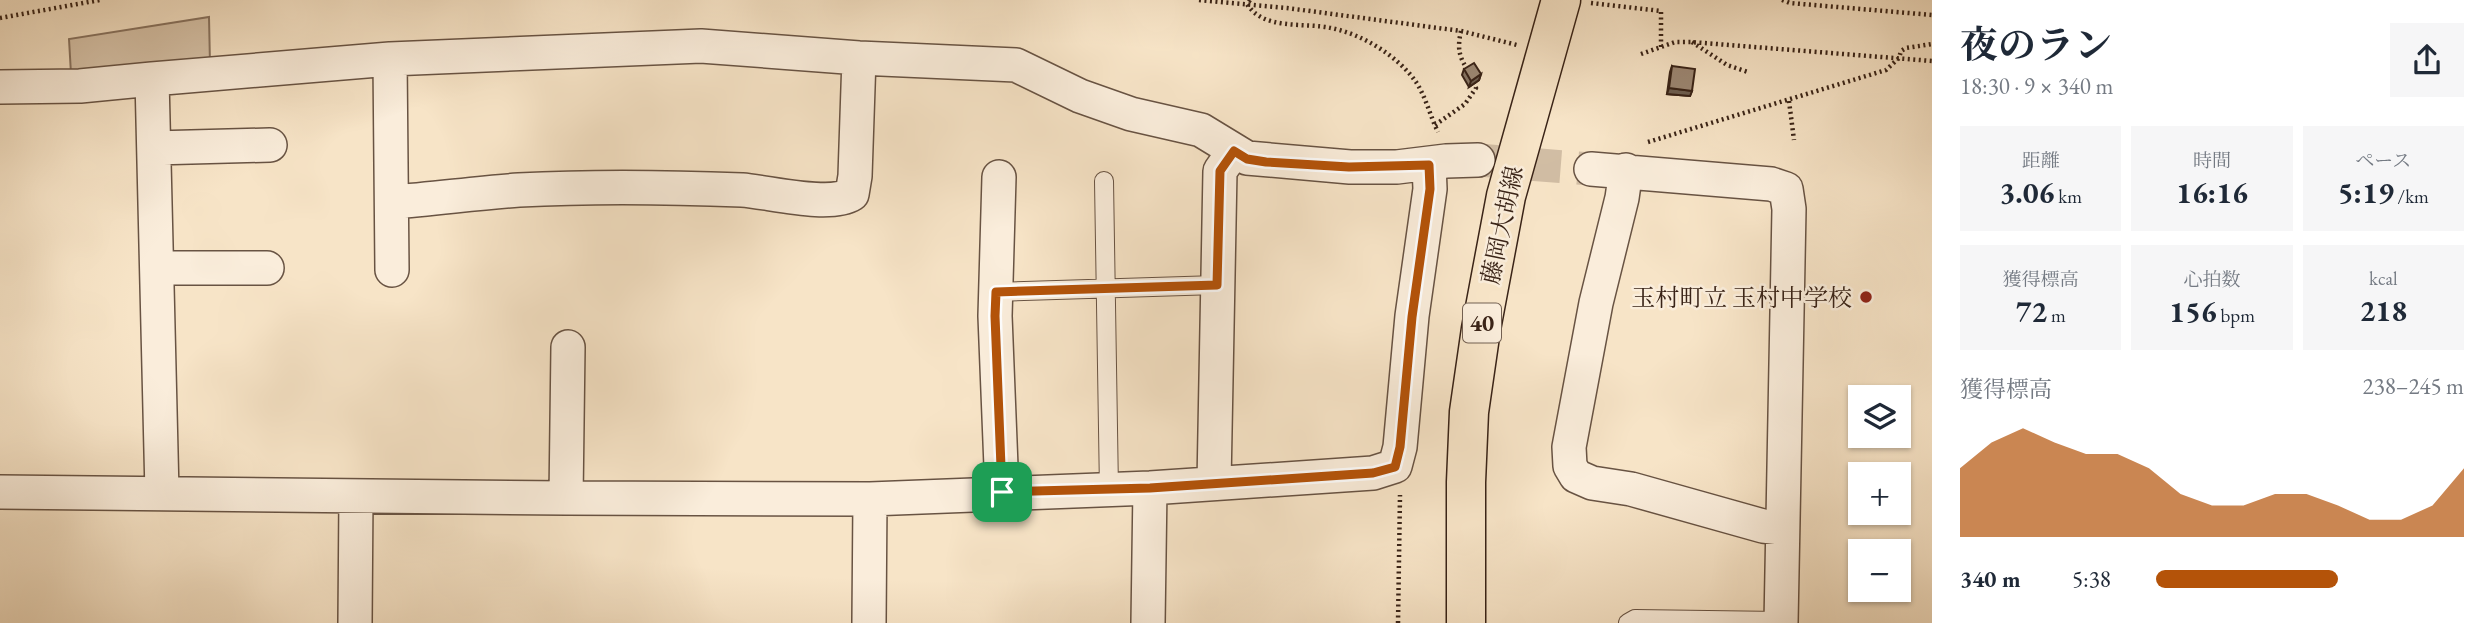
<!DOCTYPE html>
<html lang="ja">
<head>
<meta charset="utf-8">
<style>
  :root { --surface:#fff; --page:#f6f6f7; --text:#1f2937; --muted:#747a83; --accent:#b45309 }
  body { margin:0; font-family:"EB Garamond","Noto Serif JP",serif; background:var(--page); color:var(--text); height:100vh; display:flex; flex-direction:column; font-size:26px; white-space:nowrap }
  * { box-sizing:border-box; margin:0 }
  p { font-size:23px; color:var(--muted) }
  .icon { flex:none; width:38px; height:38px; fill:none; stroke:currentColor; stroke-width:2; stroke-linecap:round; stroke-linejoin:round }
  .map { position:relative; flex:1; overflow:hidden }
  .side { display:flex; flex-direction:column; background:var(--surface); width:560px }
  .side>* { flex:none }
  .tools { position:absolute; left:1848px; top:385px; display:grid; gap:14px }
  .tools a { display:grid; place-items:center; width:63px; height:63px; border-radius:0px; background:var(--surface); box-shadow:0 2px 5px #0004; font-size:35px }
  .pin { position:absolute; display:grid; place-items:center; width:60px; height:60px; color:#fff; margin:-30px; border-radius:14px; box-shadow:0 4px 10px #0006 }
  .round { display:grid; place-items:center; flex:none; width:74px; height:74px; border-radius:0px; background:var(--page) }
  .overview { display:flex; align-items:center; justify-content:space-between; height:119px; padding:0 28px }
  h1 { font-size:38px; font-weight:700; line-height:52px }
  .stats { display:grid; grid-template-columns:repeat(3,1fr); gap:10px; height:119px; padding:7px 28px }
  .stats div { display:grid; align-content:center; border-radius:0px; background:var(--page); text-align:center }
  .stats b { font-size:30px; font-weight:700 }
  .stats small { font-size:19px; font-weight:400 }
  .stats p { font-size:19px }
  .chart { height:196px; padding:14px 28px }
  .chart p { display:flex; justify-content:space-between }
  .chart svg { width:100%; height:126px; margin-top:7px; fill:var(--accent); opacity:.7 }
  ul { padding:0 28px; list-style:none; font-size:23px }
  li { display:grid; grid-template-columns:112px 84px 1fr; align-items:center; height:52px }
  li i { height:18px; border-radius:9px; background:var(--accent) }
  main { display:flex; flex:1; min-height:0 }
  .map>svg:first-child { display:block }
  .green { fill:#d7c3a9; stroke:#887360; stroke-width:2 }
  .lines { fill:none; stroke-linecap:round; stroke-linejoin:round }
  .street-tunnel { stroke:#d1bda4; stroke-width:33; stroke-dasharray:33 17; stroke-linecap:butt }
  .lane-casing { stroke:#685343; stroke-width:20 }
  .street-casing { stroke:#685343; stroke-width:36 }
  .primary-casing { stroke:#392317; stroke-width:41 }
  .path { stroke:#392317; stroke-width:4.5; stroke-dasharray:2 3.5; stroke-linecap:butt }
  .lane { stroke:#faeddb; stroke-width:18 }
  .street { stroke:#faeddb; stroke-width:33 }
  .primary { stroke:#f7e4c7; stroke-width:38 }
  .wall { fill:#867463; stroke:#392317; stroke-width:2 }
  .shaded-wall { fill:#6d5e50; stroke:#392317; stroke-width:2 }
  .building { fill:#9c8773; stroke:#392317; stroke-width:2 }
  .route-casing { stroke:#fff; stroke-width:14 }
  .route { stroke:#b45309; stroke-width:9 }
  .poi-dot { fill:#8f2418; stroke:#faeddb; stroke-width:2.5 }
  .labels { text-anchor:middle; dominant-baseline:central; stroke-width:5; stroke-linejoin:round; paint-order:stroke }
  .shield { fill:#faeddb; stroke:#736052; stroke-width:2 }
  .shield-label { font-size:23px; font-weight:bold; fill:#392317 }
  .street-label { font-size:24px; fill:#392317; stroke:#faeddb }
  .poi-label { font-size:24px; fill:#392317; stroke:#faeddb; text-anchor:end }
</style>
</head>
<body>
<main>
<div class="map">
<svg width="1932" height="623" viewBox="0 0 1932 623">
  <rect width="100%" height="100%" fill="#f7e4c7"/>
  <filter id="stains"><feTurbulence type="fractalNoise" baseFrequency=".00286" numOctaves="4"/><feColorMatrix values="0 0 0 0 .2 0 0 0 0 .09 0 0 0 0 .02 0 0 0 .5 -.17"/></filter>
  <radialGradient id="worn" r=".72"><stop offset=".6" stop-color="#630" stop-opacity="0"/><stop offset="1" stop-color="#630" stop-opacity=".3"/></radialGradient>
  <!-- green -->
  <path class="green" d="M209,17L210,64L71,74L69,39Z"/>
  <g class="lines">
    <!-- street-tunnel -->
    <path class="street-tunnel" d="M1478,160L1591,169"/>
    <defs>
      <path id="lane" d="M1104,181L1109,490
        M996,292L1217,285
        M1628,623L1635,619L1781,621"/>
      <path id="street" d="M390,59L392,270
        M0,87L80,86L152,79
        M154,148L270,145
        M1591,169L1771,184L1786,189L1789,209L1781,623
        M1626,170L1622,198L1596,303L1569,447L1570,466L1576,476L1592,483L1631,489L1763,526L1781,528
        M999,177L995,316L1002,492
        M392,202C434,199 476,193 519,190C593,186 668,187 742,190C769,192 830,208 852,194L855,176L859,58
        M157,268H267
        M1214,483L1220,171L1234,151
        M0,492L566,498L870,499L1150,488L1373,473L1395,466L1400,447L1412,316L1430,189L1429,165
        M162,493L152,79L390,59L701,46L859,58L1016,65L1080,96L1131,114L1201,130L1247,158L1350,167H1397L1446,161L1478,160
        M566,498L568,347
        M355,623L356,496
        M869,623L870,499
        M1148,623L1150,488"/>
      <path id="primary" d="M1466,623V482L1469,412L1481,329L1506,196L1561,0"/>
    </defs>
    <!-- lane casing -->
    <use href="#lane" class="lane-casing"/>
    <!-- street casing -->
    <use href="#street" class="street-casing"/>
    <!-- primary casing -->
    <use href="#primary" class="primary-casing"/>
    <!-- path -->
    <path class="path" d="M1199,0L1287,8L1461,31L1517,45
      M1250,0L1247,4C1264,31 1304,22 1331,28C1362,34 1398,56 1416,82C1426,97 1430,116 1438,132
      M1782,0L1790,3L1932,15
      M1591,3L1661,11V47
      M0,18L100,0
      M1461,31C1457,49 1459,57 1469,72
      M1692,42L1727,65L1748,72
      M1641,54L1675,42H1691L1932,61
      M1789,101L1794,140
      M1435,125L1465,104L1476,88L1473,80
      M1648,142L1886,70L1899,58L1901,51L1906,48L1932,44
      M1398,623L1400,495"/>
    <!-- lane -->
    <use href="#lane" class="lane"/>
    <!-- street -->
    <use href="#street" class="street"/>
    <!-- primary -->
    <use href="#primary" class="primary"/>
  </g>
  <!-- wall -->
  <path class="wall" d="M1672,66L1692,91L1690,96L1667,94L1670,72Z
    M1464,69L1481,74L1479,80L1469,87L1462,75Z"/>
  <!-- shaded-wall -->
  <path class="shaded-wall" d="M1481,74L1479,80L1469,87L1471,81Z
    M1669,88L1692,91L1690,96L1667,94Z"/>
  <!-- building -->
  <path class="building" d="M1474,63L1481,74L1471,81L1464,69Z
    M1672,66L1695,69L1692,91L1669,88Z"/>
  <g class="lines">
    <defs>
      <path id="route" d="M1234,151L1247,159L1266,162L1349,167L1429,165L1430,189L1412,317L1400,447L1395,467L1373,473L1150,488L1002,492L995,316L996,292L1217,285L1220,171Z"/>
    </defs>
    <!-- route casing -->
    <use href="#route" class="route-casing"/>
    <!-- route -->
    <use href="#route" class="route"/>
  </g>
  <!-- markers -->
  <circle class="poi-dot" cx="1866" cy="297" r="7"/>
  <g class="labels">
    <!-- shield labels -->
    <rect class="shield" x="1463" y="303.5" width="38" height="39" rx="5"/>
    <g class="shield-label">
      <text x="1482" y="323">40</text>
    </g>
    <!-- street labels -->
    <g class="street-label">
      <text transform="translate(1502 225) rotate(-78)">藤岡大胡線</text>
    </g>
    <!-- poi labels -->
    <g class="poi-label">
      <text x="1852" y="297">玉村町立 玉村中学校</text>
    </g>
  </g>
  <rect width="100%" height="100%" filter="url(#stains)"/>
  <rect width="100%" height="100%" fill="url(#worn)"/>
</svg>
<div class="tools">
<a><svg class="icon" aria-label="layers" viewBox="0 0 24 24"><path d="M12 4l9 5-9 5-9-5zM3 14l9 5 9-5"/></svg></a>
<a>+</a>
<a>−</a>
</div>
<div class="pin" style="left:1002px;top:492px;background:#1e9e55"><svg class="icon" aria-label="arrive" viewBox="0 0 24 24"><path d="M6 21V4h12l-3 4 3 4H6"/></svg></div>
</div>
<section class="side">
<div class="overview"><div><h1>夜のラン</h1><p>18:30 · 9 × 340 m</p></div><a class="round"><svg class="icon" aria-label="share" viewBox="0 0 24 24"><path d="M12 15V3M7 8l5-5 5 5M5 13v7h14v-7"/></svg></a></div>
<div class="stats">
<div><p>距離</p><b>3.06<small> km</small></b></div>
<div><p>時間</p><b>16:16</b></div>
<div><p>ペース</p><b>5:19<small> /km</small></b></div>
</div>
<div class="stats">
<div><p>獲得標高</p><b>72<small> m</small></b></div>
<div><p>心拍数</p><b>156<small> bpm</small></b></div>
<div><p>kcal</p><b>218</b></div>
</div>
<div class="chart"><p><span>獲得標高</span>238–245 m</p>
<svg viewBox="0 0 160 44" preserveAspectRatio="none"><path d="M0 44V20L10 11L20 6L30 11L40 15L50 15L60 20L70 29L80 33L90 33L100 29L110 29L120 33L130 38L140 38L150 33L160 20V44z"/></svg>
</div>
<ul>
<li><b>340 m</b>5:38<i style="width:59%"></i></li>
</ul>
</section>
</main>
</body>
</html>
